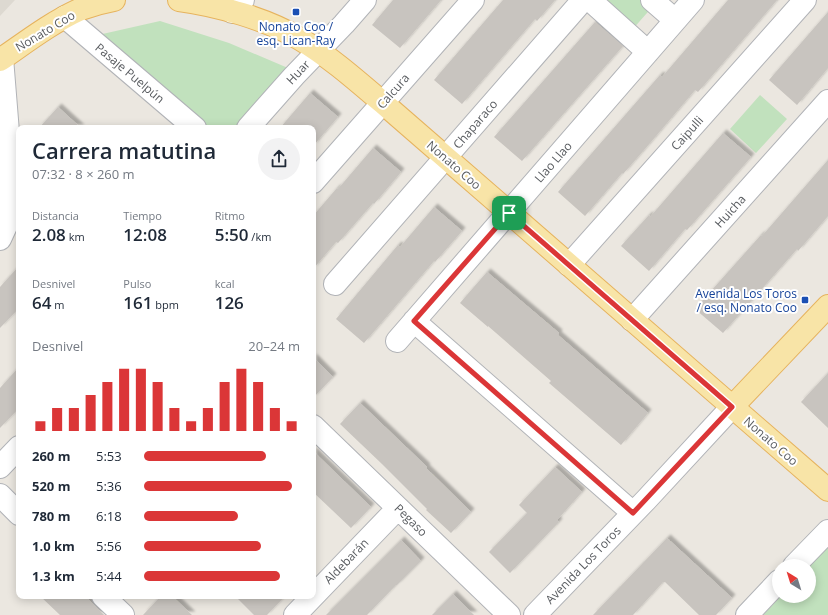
<!DOCTYPE html>
<html lang="es">
<head>
<meta charset="utf-8">
<style>
  :root { --surface:#fff; --page:#f2f2f3; --text:#1f2937; --muted:#747a83; --accent:#db3637 }
  body { margin:0; font-family:"Open Sans",sans-serif; background:var(--page); color:var(--text); height:100vh; display:flex; flex-direction:column; font-size:15px; white-space:nowrap }
  * { box-sizing:border-box; margin:0 }
  p { font-size:13px; color:var(--muted) }
  .icon { flex:none; width:22px; height:22px; fill:none; stroke:currentColor; stroke-width:2; stroke-linecap:round; stroke-linejoin:round }
  .map { position:relative; flex:1; overflow:hidden }
  .panel { position:absolute; left:16px; top:125px; width:300px; height:474px; display:flex; flex-direction:column; background:var(--surface); border-radius:8px; box-shadow:0 2px 10px #0003 }
  .panel>* { flex:none }
  .needle { width:26px; rotate:322deg }
  .buttons { position:absolute; left:772px; top:559px; display:grid; gap:8px }
  .buttons a { display:grid; place-items:center; width:44px; height:44px; border-radius:50%; background:var(--surface); box-shadow:0 2px 10px #0003; font-size:20px }
  .pin { position:absolute; display:grid; place-items:center; width:34px; height:34px; color:#fff; margin:-17px; border-radius:8px; box-shadow:0 2px 6px #0006 }
  .round { display:grid; place-items:center; flex:none; width:42px; height:42px; border-radius:21px; background:var(--page) }
  .overview { display:flex; align-items:center; justify-content:space-between; height:68px; padding:0 16px }
  h1 { font-size:22px; font-weight:600; line-height:30px }
  .stats { display:grid; grid-template-columns:repeat(3,1fr); gap:6px; height:68px; padding:4px 16px }
  .stats div { display:grid; align-content:center }
  .stats b { font-size:17px; font-weight:600 }
  .stats small { font-size:11px; font-weight:400 }
  .stats p { font-size:11px }
  .chart { height:112px; padding:8px 16px }
  .chart p { display:flex; justify-content:space-between }
  .chart svg { width:100%; height:72px; margin-top:4px; stroke:var(--accent); stroke-width:6 }
  ul { padding:0 16px; list-style:none; font-size:13px }
  li { display:grid; grid-template-columns:64px 48px 1fr; align-items:center; height:30px }
  li i { height:10px; border-radius:5px; background:var(--accent) }
  .map>svg:first-child { display:block }
  .education { fill:#ddd9d1 }
  .green { fill:#c1e1bd }
  .building { fill:#c8c4bf; filter:url(#shadow) }
  .lines { fill:none; stroke-linecap:round; stroke-linejoin:round }
  .minor-casing { stroke:#b1b3b7; stroke-width:24 }
  .major-casing { stroke:#e6b35e; stroke-width:24 }
  .minor { stroke:#fff; stroke-width:22 }
  .major { stroke:#f8e4a7; stroke-width:22 }
  .route-casing { stroke:#fff; stroke-width:8 }
  .route { stroke:#db3637; stroke-width:5 }
  .transit-dot { fill:#1a4fb4; stroke:#fff; stroke-width:1.5 }
  .labels { text-anchor:middle; dominant-baseline:central; stroke-width:4; stroke-linejoin:round; paint-order:stroke }
  .transit-label { font-size:12px; fill:#164399; stroke:#fff }
  .street-label { font-size:12px; fill:#595c60; stroke:#fff }
</style>
</head>
<body>
<div class="map">
<svg width="828" height="615" viewBox="0 0 828 615">
  <defs>
    <filter id="shadow"><feDropShadow dx="3.5" dy="-3.5" stdDeviation="1" flood-color="#0004"/></filter>
  </defs>
  <rect width="100%" height="100%" fill="#ebe7e0"/>
  <!-- education -->
  <path class="education" d="M0,0H15L0,16Z"/>
  <!-- green -->
  <path class="green" d="M597,0H648L654,5L632,30Z
    M160,21L229,43L288,68L236,128H207L98,35Z
    M760,95L787,119L756,153L730,129Z
    M828,546V615H763L781,596H809V566Z"/>
  <!-- building -->
  <path class="building" d="M393,0H441L400,48L372,25Z
    M503,0H555L537,21L535,19L462,104L434,80Z
    M728,0H777L698,92L695,90L650,143L623,174L622,173L585,216L558,192L660,75L662,77Z
    M828,12V68L797,105L769,80Z
    M595,22L623,46L522,161L494,137Z
    M310,93L338,117L313,146V128H280Z
    M58,107L81,128H39Z
    M723,133L751,157L687,230L685,229L649,271L621,246L649,215L650,217Z
    M373,148L401,172L374,204L373,203L338,243L336,242L313,269V216L337,188L338,189Z
    M828,160V216L798,251L797,249L723,333L695,309L761,235L762,236Z
    M434,207L462,231L435,262L434,261L364,343L336,319L398,245L400,247Z
    M19,266V308L0,328V287Z
    M487,272L559,333L558,335L648,413L621,445L549,383L551,381L488,326V327L460,303Z
    M313,357L333,377L313,398Z
    M19,367V408L0,428V388Z
    M828,373V428L801,402Z
    M360,403L427,467L426,468L471,512L451,533L426,510L427,509L382,464L340,424Z
    M313,451L371,507L351,528L313,492Z
    M555,467L582,492L557,520L559,522L510,573L489,552L527,513L519,505Z
    M667,538L732,598L716,615H699L665,582H663L633,615H593Z
    M401,540L421,561L397,585H396L367,615H326Z
    M453,594L474,615H432Z
    M40,596H85L104,615H60Z
    M161,596H172L192,615H143Z
    M235,596H285L267,615H254Z"/>
  <g class="lines">
    <defs>
      <path id="minor" d="M590,0L648,52
        M652,0L675,20
        M232,12L243,0
        M65,17L195,128
        M248,128L294,76L344,24L365,0
        M313,182L473,0
        M0,239L6,226L9,210L10,194V157L2,58
        M569,265L805,0
        M335,284L583,0
        M632,320L828,101
        M414,321L633,513
        M397,341L693,0
        M313,426L509,615
        M0,467L19,447
        M0,495L19,514
        M794,566L828,531
        M103,596L123,615
        M295,615L398,508
        M535,615L646,500L732,407
        M747,615L779,581"/>
      <path id="major" d="M179,0C217,5 267,19 300,39C330,57 356,80 383,103L828,490
        M0,60C26,42 52,22 81,9C92,5 103,2 114,0
        M732,407L828,306"/>
    </defs>
    <!-- minor casing -->
    <use href="#minor" class="minor-casing"/>
    <!-- major casing -->
    <use href="#major" class="major-casing"/>
    <!-- minor -->
    <use href="#minor" class="minor"/>
    <!-- major -->
    <use href="#major" class="major"/>
  </g>
  <g class="lines">
    <defs>
      <path id="route" d="M509,213L732,407L633,513L414,321Z"/>
    </defs>
    <!-- route casing -->
    <use href="#route" class="route-casing"/>
    <!-- route -->
    <use href="#route" class="route"/>
  </g>
  <!-- markers -->
  <g class="transit-dot">
    <rect x="292" y="8" width="8" height="8" rx="2"/>
    <rect x="801" y="296" width="8" height="8" rx="2"/>
  </g>
  <g class="labels">
    <!-- transit labels -->
    <g class="transit-label">
      <text x="296" y="26">Nonato Coo /<tspan x="296" dy="14">esq. Lican-Ray</tspan></text>
      <text x="797" y="293" text-anchor="end">Avenida Los Toros<tspan x="797" dy="14">/ esq. Nonato Coo</tspan></text>
    </g>
    <!-- street labels -->
    <g class="street-label">
      <text transform="translate(45 31) rotate(-31)">Nonato Coo</text>
      <text transform="translate(298 72) rotate(-47)">Huar</text>
      <text transform="translate(130 73) rotate(40)">Pasaje Puelpún</text>
      <text transform="translate(393 91) rotate(-49)">Calcura</text>
      <text transform="translate(475 124) rotate(-49)">Chaparaco</text>
      <text transform="translate(687 133) rotate(-48)">Caipulli</text>
      <text transform="translate(553 162) rotate(-49)">Llao Llao</text>
      <text transform="translate(454 165) rotate(41)">Nonato Coo</text>
      <text transform="translate(730 211) rotate(-48)">Huicha</text>
      <text transform="translate(771 441) rotate(41)">Nonato Coo</text>
      <text transform="translate(411 520) rotate(44)">Pegaso</text>
      <text transform="translate(346 561) rotate(-46)">Aldebarán</text>
      <text transform="translate(583 565) rotate(-46)">Avenida Los Toros</text>
    </g>
  </g>
</svg>
<div class="buttons">
<a><svg class="needle" viewBox="-14 -14 28 28"><path d="M0-13l5 13h-10z" fill="#e53935"/><path d="M0 13l5-13h-10z" fill="#747a83"/></svg></a>
</div>
<div class="pin" style="left:509px;top:213px;background:#1e9e55"><svg class="icon" aria-label="arrive" viewBox="0 0 24 24"><path d="M6 21V4h12l-3 4 3 4H6"/></svg></div>
<section class="panel">
<div class="overview"><div><h1>Carrera matutina</h1><p>07:32 · 8 × 260 m</p></div><a class="round"><svg class="icon" aria-label="share" viewBox="0 0 24 24"><path d="M12 15V3M7 8l5-5 5 5M5 13v7h14v-7"/></svg></a></div>
<div class="stats">
<div><p>Distancia</p><b>2.08<small> km</small></b></div>
<div><p>Tiempo</p><b>12:08</b></div>
<div><p>Ritmo</p><b>5:50<small> /km</small></b></div>
</div>
<div class="stats">
<div><p>Desnivel</p><b>64<small> m</small></b></div>
<div><p>Pulso</p><b>161<small> bpm</small></b></div>
<div><p>kcal</p><b>126</b></div>
</div>
<div class="chart"><p><span>Desnivel</span>20–24 m</p>
<svg viewBox="0 0 160 44" preserveAspectRatio="none"><path d="M5 44V38M15 44V30M25 44V30M35 44V22M45 44V14M55 44V6M65 44V6M75 44V14M85 44V30M95 44V38M105 44V30M115 44V14M125 44V6M135 44V14M145 44V30M155 44V38"/></svg>
</div>
<ul>
<li><b>260 m</b>5:53<i style="width:78%"></i></li>
<li><b>520 m</b>5:36<i style="width:95%"></i></li>
<li><b>780 m</b>6:18<i style="width:60%"></i></li>
<li><b>1.0 km</b>5:56<i style="width:75%"></i></li>
<li><b>1.3 km</b>5:44<i style="width:87%"></i></li>
</ul>
</section>
</div>
</body>
</html>
